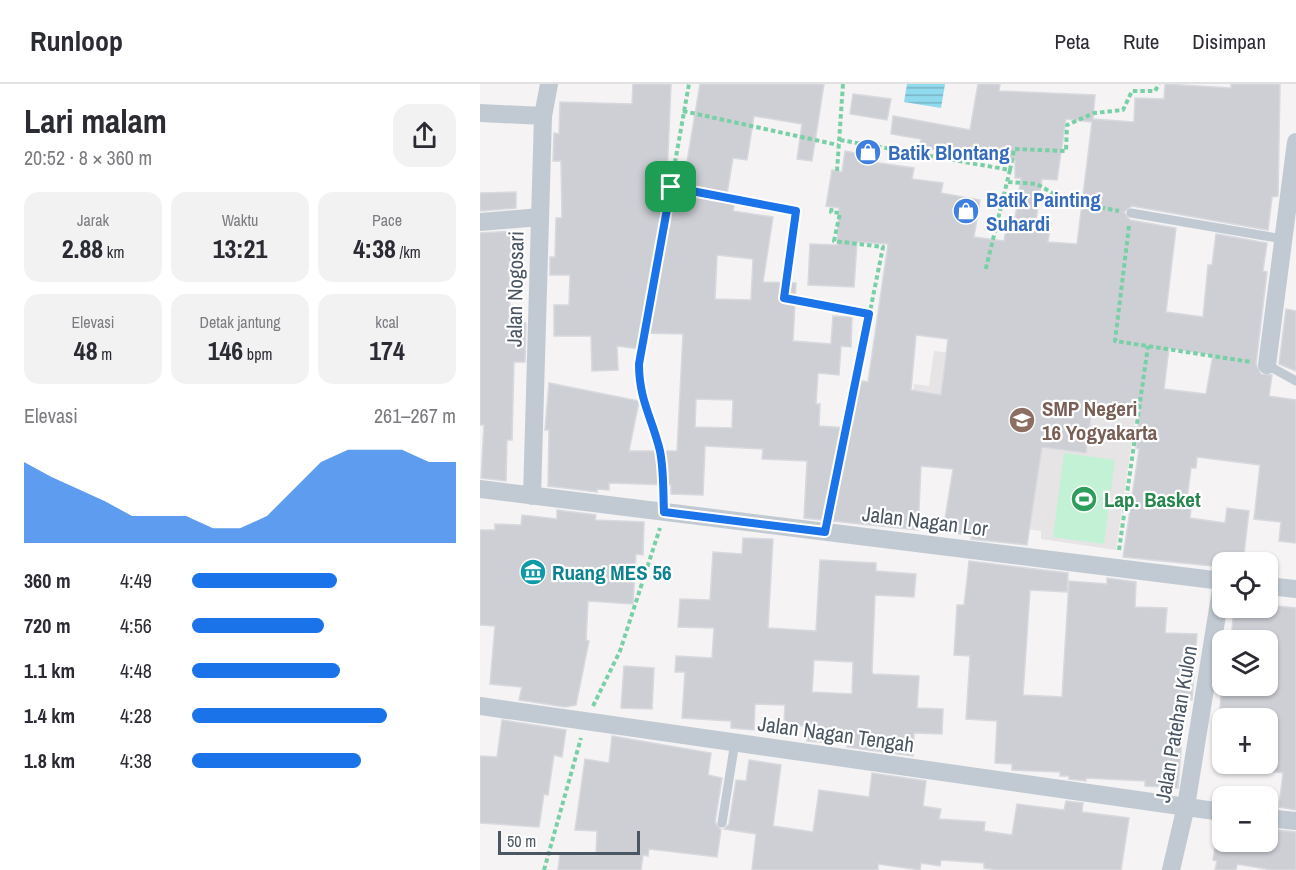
<!DOCTYPE html>
<html lang="id">
<head>
<meta charset="utf-8">
<style>
  :root { --surface:#fff; --page:#f2f2f3; --text:#2b2b33; --muted:#7c7c81; --line:#e1e1e2; --accent:#1a73e8 }
  body { margin:0; font-family:"Archivo Narrow",sans-serif; background:var(--page); color:var(--text); height:100vh; display:flex; flex-direction:column; font-size:22px; white-space:nowrap }
  * { box-sizing:border-box; margin:0 }
  p { font-size:20px; color:var(--muted) }
  .icon { flex:none; width:33px; height:33px; fill:none; stroke:currentColor; stroke-width:2; stroke-linecap:round; stroke-linejoin:round }
  .map { position:relative; flex:1; overflow:hidden }
  .drawer { display:flex; flex-direction:column; background:var(--surface); width:480px }
  .drawer>* { flex:none }
  .fabs { position:absolute; left:732px; top:468px; display:grid; gap:12px }
  .fabs a { display:grid; place-items:center; width:66px; height:66px; border-radius:12px; background:var(--surface); box-shadow:0 2px 4px #0004; font-size:30px }
  .scale { position:absolute; left:18px; bottom:15px; width:142px; box-sizing:border-box; padding-left:6px; border:3px solid #4a5661; border-top:0; font-size:16px; line-height:21px; white-space:nowrap; color:#4a5661; -webkit-text-stroke:4px #fff; paint-order:stroke }
  .pin { position:absolute; display:grid; place-items:center; width:51px; height:51px; color:#fff; margin:-26px; border-radius:12px; box-shadow:0 3px 9px #0006 }
  .round { display:grid; place-items:center; flex:none; width:63px; height:63px; border-radius:18px; background:var(--page) }
  .overview { display:flex; align-items:center; justify-content:space-between; height:102px; padding:0 24px }
  h1 { font-size:33px; font-weight:700; line-height:45px }
  .stats { display:grid; grid-template-columns:repeat(3,1fr); gap:9px; height:102px; padding:6px 24px }
  .stats div { display:grid; align-content:center; border-radius:15px; background:var(--page); text-align:center }
  .stats b { font-size:26px; font-weight:700 }
  .stats small { font-size:16px; font-weight:400 }
  .stats p { font-size:16px }
  .chart { height:168px; padding:12px 24px }
  .chart p { display:flex; justify-content:space-between }
  .chart svg { width:100%; height:108px; margin-top:6px; fill:var(--accent); opacity:.7 }
  ul { padding:0 24px; list-style:none; font-size:20px }
  li { display:grid; grid-template-columns:96px 72px 1fr; align-items:center; height:45px }
  li i { height:15px; border-radius:8px; background:var(--accent) }
  header { display:flex; align-items:center; gap:36px; box-sizing:border-box; height:84px; padding:0 30px; background:var(--surface); border-bottom:2px solid var(--line) }
  header strong { font-size:28px }
  nav { display:flex; gap:33px; margin-inline-start:auto; font-size:21px }
  main { display:flex; flex:1; min-height:0 }
  .map>svg:first-child { display:block }
  .education { fill:#e6e4e5 }
  .pitch { fill:#c3f1d5 }
  .water { fill:url(#water-rules) }
  .building { fill:#cdcfd5; stroke:#d7d9de; stroke-width:1.5; fill-rule:evenodd }
  .lines { fill:none; stroke-linecap:round; stroke-linejoin:round }
  .path { stroke:#7ad0a6; stroke-width:4; stroke-dasharray:4.5 3; stroke-linecap:butt }
  .service { stroke:#c1cad2; stroke-width:9 }
  .minor { stroke:#c1cad2; stroke-width:18 }
  .route-casing { stroke:#fff; stroke-width:12 }
  .route { stroke:#1a73e8; stroke-width:8 }
  .labels { text-anchor:middle; dominant-baseline:central; stroke-width:4.5; stroke-linejoin:round; paint-order:stroke }
  .shop-label { font-size:21px; font-weight:bold; fill:#366cbe; stroke:#fff; text-anchor:start }
  .street-label { font-size:21px; fill:#4a5661; stroke:#fff }
  .education-label { font-size:21px; font-weight:bold; fill:#785e54; stroke:#fff; text-anchor:start }
  .leisure-label { font-size:21px; font-weight:bold; fill:#27864d; stroke:#fff; text-anchor:start }
  .culture-label { font-size:21px; font-weight:bold; fill:#0d838f; stroke:#fff; text-anchor:start }
</style>
</head>
<body>
<header>
<strong>Runloop</strong>
<nav><a>Peta</a><a>Rute</a><a>Disimpan</a></nav>
</header>
<main>
<section class="drawer">
<div class="overview"><div><h1>Lari malam</h1><p>20:52 · 8 × 360 m</p></div><a class="round"><svg class="icon" aria-label="share" viewBox="0 0 24 24"><path d="M12 15V3M7 8l5-5 5 5M5 13v7h14v-7"/></svg></a></div>
<div class="stats">
<div><p>Jarak</p><b>2.88<small> km</small></b></div>
<div><p>Waktu</p><b>13:21</b></div>
<div><p>Pace</p><b>4:38<small> /km</small></b></div>
</div>
<div class="stats">
<div><p>Elevasi</p><b>48<small> m</small></b></div>
<div><p>Detak jantung</p><b>146<small> bpm</small></b></div>
<div><p>kcal</p><b>174</b></div>
</div>
<div class="chart"><p><span>Elevasi</span>261–267 m</p>
<svg viewBox="0 0 160 44" preserveAspectRatio="none"><path d="M0 44V11L10 17L20 22L30 27L40 33L50 33L60 33L70 38L80 38L90 33L100 22L110 11L120 6L130 6L140 6L150 11L160 11V44z"/></svg>
</div>
<ul>
<li><b>360 m</b>4:49<i style="width:55%"></i></li>
<li><b>720 m</b>4:56<i style="width:50%"></i></li>
<li><b>1.1 km</b>4:48<i style="width:56%"></i></li>
<li><b>1.4 km</b>4:28<i style="width:74%"></i></li>
<li><b>1.8 km</b>4:38<i style="width:64%"></i></li>
</ul>
</section>
<div class="map">
<svg width="816" height="786" viewBox="0 0 816 786">
  <defs>
    <pattern id="water-rules" width="6" height="5" patternUnits="userSpaceOnUse" patternTransform="scale(1.5)"><rect width="6" height="5" fill="#90daee"/><path d="M0 2.5h6" fill="none" stroke="#78b4c4"/></pattern>
  </defs>
  <rect width="100%" height="100%" fill="#f5f3f3"/>
  <!-- education -->
  <path class="education" d="M454,267L641,287L635,326L656,329L636,466L561,455V447L490,437L502,353L429,343L434,300L449,302Z"/>
  <!-- pitch -->
  <path class="pitch" d="M584,369L635,376L624,460L573,453Z"/>
  <!-- water -->
  <path class="water" d="M427,0H465L461,24L424,18Z"/>
  <!-- building -->
  <path class="building" d="M153,0H191L187,94L204,96L220,0H344L332,77L317,75L322,40L274,32L267,76L253,74L246,116L255,117L253,127L293,133L283,198L316,199L313,257L351,260L353,232L372,233L371,263L361,262L359,291L338,289L336,320H340L339,342L368,344L378,296L388,298L408,160L377,158L374,203L328,201L330,160L357,161L359,124L346,122L352,86L362,88L365,67L393,72L392,78L434,84L432,95L463,99L461,109L500,116L494,153L524,157L528,133L535,134L541,94H535V77L472,65L471,69L440,63L441,55L411,50L413,32L490,46L498,0H520L519,7L615,11L613,35L654,38L655,14L684,15L685,0L751,4V0H800L798,112L792,113L788,146L652,122L644,128L650,136L696,144L686,228L723,233L728,181H732L736,150L787,159L783,187L787,188L776,280L781,290L792,291L789,312L816,316V459L799,457L801,438L774,435L780,381L717,373L716,384H711L706,423L711,424L710,434L745,439L747,424L769,427L763,478H742V483L643,473L659,365L656,364L660,324L622,319L620,333L611,332L606,369L562,363L547,461L491,455L492,452L463,447L473,385L441,382L438,446L324,434L327,377L282,375L283,365L225,362L223,411L191,410V401L129,399V406L117,405V408L68,402L69,346H65L69,299L159,317L149,367H197L203,250L163,249L160,265L137,262L138,286L112,287L111,252H74V221H89L90,191H70V173H75L76,134H82L81,77H73L74,49L79,50L80,18L152,20ZM586,35L612,38L597,160L568,158L571,139L556,136L562,95L577,96ZM237,171L273,175L271,216L235,215ZM436,251L468,255L461,311L431,306ZM689,264L733,271L726,310L684,305ZM216,315L253,316L252,344L215,343Z
    M373,10L411,15L407,36L370,30Z
    M36,108V124L0,127V109Z
    M33,147L34,178H29L30,239H46L45,278H34L32,356H27L26,397L1,394L4,341H0V149Z
    M806,225L816,227V287L799,280Z
    M77,426L116,431L115,436L164,438L163,471L156,470L153,520L108,517L106,556L109,557L96,621L85,623L39,616L42,603L10,600L15,542L0,541V446H15V440L41,441L42,431L77,435Z
    M263,454L293,455L288,544L336,547L340,476L396,479V487L436,490L434,513L395,511L392,588L393,590L439,592L437,624L463,625L462,650L434,649L433,672L367,663V660L327,657L328,642L304,641L305,621L275,620L274,646L251,644V637L202,634L205,588H195L196,572L232,574L234,544L198,543L200,515L230,516L233,468L262,470ZM334,576L373,578L372,610L332,608Z
    M489,477L588,489L587,508L550,506L543,611L582,613L589,497L627,500V494L656,498L655,523L687,524L685,549L717,550L712,616L705,615L698,704L665,702V697L606,694V697L589,695V692H580V688L532,686V680L515,679L517,637L486,635L490,572L474,571L477,521H484Z
    M788,521L816,524V726L799,723L803,689L788,687V634H739L742,602H788V556H751L754,524H788Z
    M144,582L174,584L172,625L141,624Z
    M22,636L86,646L82,673L74,671L68,711L64,710L59,743L0,739V672L17,673Z
    M132,652L231,669L228,691L242,694L235,738L241,746L237,773L169,765L168,772L163,771L161,786H78L80,770L116,771L117,747L95,746L105,675L129,679Z
    M269,676L301,681L293,742L333,748L339,706L389,713L392,689L446,697L443,722L461,725L459,735L505,738L504,747L532,751L537,720L584,726L586,717L603,719L602,728L649,734L641,786H518L504,784V779L461,776L460,782L441,779L440,786L398,780V786H272L276,750L244,745L249,740L256,696L266,697Z
    M797,746L816,748V786H792L757,780L756,786H735L737,777L733,776L736,758H788V754L796,755Z"/>
  <g class="lines">
    <!-- path -->
    <path class="path" d="M203,27L358,61
      M360,56L530,86L505,188
      M530,86L534,65L586,67L587,41L614,29L643,26L652,7H675L679,0
      M357,87L363,0
      M528,98L557,100L577,112L599,119L639,127
      M191,103L316,127L304,215L389,230
      M649,142L635,257L771,278
      M183,410C183,396 183,381 180,367C173,334 159,318 159,280L209,0
      M349,431L403,163L354,157L360,129L351,128L352,123
      M639,466L668,262
      M113,622L140,567L180,444
      M64,786L101,654"/>
    <!-- service -->
    <path class="service" d="M651,129L803,155
      M787,281L816,297
      M242,739L255,658"/>
    <!-- minor -->
    <path class="minor" d="M0,29L63,32
      M0,138L60,133
      M787,281L816,58
      M0,405L742,497
      M52,412L63,32L69,0
      M788,502L816,505
      M0,622L742,728
      M788,734L816,737
      M691,786L706,722L742,500"/>
  </g>
  <g class="lines">
    <defs>
      <path id="route" d="M191,103L316,127L304,214L389,230L345,448L184,428C183,408 184,387 180,367C172,334 159,316 159,280Z"/>
    </defs>
    <!-- route casing -->
    <use href="#route" class="route-casing"/>
    <!-- route -->
    <use href="#route" class="route"/>
  </g>
  <!-- icons -->
  <defs>
    <symbol id="shop-disc" viewBox="-11 -11 22 22"><circle r="9.5" fill="#3f7fe0" stroke="#fff"/><path d="M-5-2.5h2.3a2.7 3.5 0 0 1 5.4 0H5L5.5 6h-11ZM-1.5-2.5h3a1.5 2.3 0 0 0-3 0Z" fill="#fff"/></symbol>
    <symbol id="school-disc" viewBox="-11 -11 22 22"><circle r="9.5" fill="#8d6e63" stroke="#fff"/><path d="M0-5L7-2L0 1L-7-2ZM-4 1L0 2.5L4 1V4Q0 6-4 4Z" fill="#fff"/></symbol>
    <symbol id="stadium-disc" viewBox="-11 -11 22 22"><circle r="9.5" fill="#2e9e5b" stroke="#fff"/><path d="M0-5a6.5 5 0 1 0 0 10a6.5 5 0 1 0 0-10ZM-3.5-1.8h7v3.6h-7Z" fill="#fff"/></symbol>
    <symbol id="museum-disc" viewBox="-11 -11 22 22"><circle r="9.5" fill="#0f9aa8" stroke="#fff"/><path d="M0-6L6-3V-2H-6V-3ZM-5-1h2V3h-2ZM-1-1h2V3h-2ZM3-1h2V3H3ZM-6 4H6V6H-6Z" fill="#fff"/></symbol>
  </defs>
  <g fill-rule="evenodd">
    <use href="#shop-disc" x="373" y="53" width="30" height="30"/>
    <use href="#shop-disc" x="471" y="112" width="30" height="30"/>
    <use href="#school-disc" x="527" y="321" width="30" height="30"/>
    <use href="#stadium-disc" x="589" y="400" width="30" height="30"/>
    <use href="#museum-disc" x="38" y="473" width="30" height="30"/>
  </g>
  <g class="labels">
    <!-- shop labels -->
    <g class="shop-label">
      <text x="408" y="68">Batik Blontang</text>
      <text x="506" y="115">Batik Painting<tspan x="506" dy="24">Suhardi</tspan></text>
    </g>
    <!-- street labels -->
    <g class="street-label">
      <text transform="translate(35 205) rotate(-89)">Jalan Nogosari</text>
      <text transform="translate(445 437) rotate(7)">Jalan Nagan Lor</text>
      <text transform="translate(696 640) rotate(-80)">Jalan Patehan Kulon</text>
      <text transform="translate(356 650) rotate(8)">Jalan Nagan Tengah</text>
    </g>
    <!-- education labels -->
    <g class="education-label">
      <text x="562" y="324">SMP Negeri<tspan x="562" dy="24">16 Yogyakarta</tspan></text>
    </g>
    <!-- leisure labels -->
    <g class="leisure-label">
      <text x="624" y="415">Lap. Basket</text>
    </g>
    <!-- culture labels -->
    <g class="culture-label">
      <text x="72" y="488">Ruang MES 56</text>
    </g>
  </g>
</svg>
<div class="fabs">
<a><svg class="icon" aria-label="locate" viewBox="0 0 24 24"><circle cx="12" cy="12" r="6"/><path d="M12 2v4M12 18v4M2 12h4M18 12h4"/></svg></a>
<a><svg class="icon" aria-label="layers" viewBox="0 0 24 24"><path d="M12 4l9 5-9 5-9-5zM3 14l9 5 9-5"/></svg></a>
<a>+</a>
<a>−</a>
</div>
<div class="scale">50 m</div>
<div class="pin" style="left:191px;top:103px;background:#1e9e55"><svg class="icon" aria-label="arrive" viewBox="0 0 24 24"><path d="M6 21V4h12l-3 4 3 4H6"/></svg></div>
</div>
</main>
</body>
</html>
